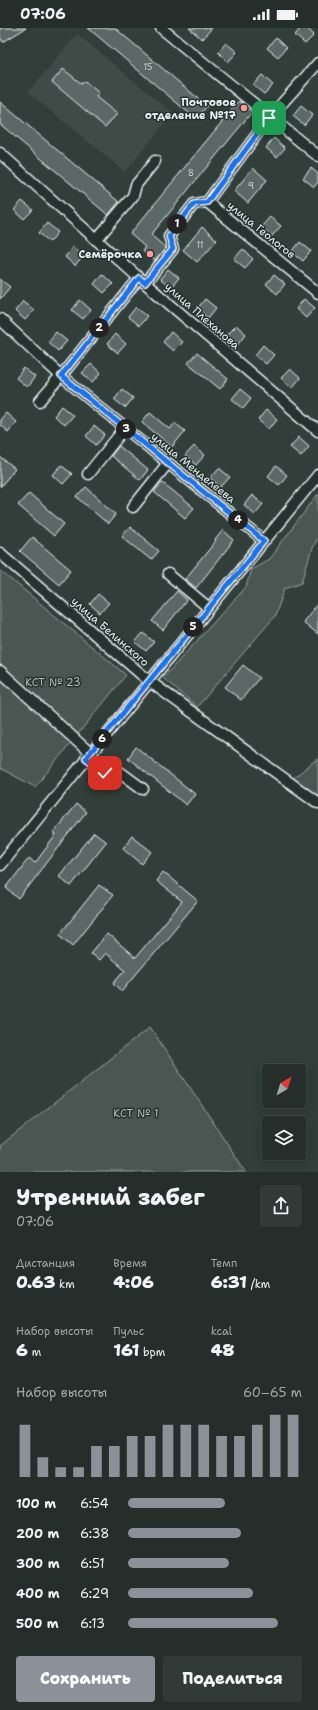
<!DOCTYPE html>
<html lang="ru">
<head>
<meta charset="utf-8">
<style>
  :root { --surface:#262e2b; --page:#323a37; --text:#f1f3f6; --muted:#a4a8a9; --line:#424a47; --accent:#8c9099 }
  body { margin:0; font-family:"Shantell Sans",sans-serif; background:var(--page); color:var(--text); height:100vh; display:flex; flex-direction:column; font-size:15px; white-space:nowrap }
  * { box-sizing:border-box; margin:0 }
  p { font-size:13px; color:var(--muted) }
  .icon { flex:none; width:22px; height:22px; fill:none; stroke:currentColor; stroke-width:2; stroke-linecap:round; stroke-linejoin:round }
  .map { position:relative; height:1144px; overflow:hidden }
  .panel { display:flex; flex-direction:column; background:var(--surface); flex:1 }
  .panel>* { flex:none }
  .needle { width:26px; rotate:39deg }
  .tools { position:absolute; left:262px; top:1036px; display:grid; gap:8px }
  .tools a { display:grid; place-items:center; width:44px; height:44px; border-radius:4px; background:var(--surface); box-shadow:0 2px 10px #0003,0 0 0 1px var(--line); font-size:20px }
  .pin { position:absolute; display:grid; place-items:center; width:34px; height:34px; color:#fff; margin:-17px; border-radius:8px; box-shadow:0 2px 6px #0006 }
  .km { position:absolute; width:20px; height:20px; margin:-10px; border-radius:50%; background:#222; color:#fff; font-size:11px; line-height:20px; text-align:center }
  .round { display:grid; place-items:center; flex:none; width:42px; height:42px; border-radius:4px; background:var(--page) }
  .summary { display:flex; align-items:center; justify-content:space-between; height:68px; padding:0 16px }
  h1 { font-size:22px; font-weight:800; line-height:30px }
  .metrics { display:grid; grid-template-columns:repeat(3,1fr); gap:6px; height:68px; padding:4px 16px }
  .metrics div { display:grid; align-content:center }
  .metrics b { font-size:17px; font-weight:800 }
  .metrics small { font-size:11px; font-weight:400 }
  .metrics p { font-size:11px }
  .chart { height:112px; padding:8px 16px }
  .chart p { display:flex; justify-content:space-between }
  .chart svg { width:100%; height:72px; margin-top:4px; stroke:var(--accent); stroke-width:6 }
  .primary-button { display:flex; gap:8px; margin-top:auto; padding:8px 16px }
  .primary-button a { flex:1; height:46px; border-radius:4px; background:var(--accent); color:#fff; font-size:16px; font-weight:800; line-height:46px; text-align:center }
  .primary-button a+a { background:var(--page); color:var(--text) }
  ul { padding:0 16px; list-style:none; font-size:13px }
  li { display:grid; grid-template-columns:64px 48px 1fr; align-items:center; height:30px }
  li i { height:10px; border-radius:5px; background:var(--accent) }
  .status { display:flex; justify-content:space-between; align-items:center; height:28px; padding:0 20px; background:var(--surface); direction:ltr }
  .status svg { height:11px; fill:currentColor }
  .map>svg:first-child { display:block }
  .built { fill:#3f4b46 }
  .green { fill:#495651; stroke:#98a4a4 }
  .building { fill:#5c6865; stroke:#e8f1f8 }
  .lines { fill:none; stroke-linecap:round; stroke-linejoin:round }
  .minor-casing { stroke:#e8f1f8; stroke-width:13 }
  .minor { stroke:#26332d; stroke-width:10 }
  .route-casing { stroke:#fff; stroke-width:8 }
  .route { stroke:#1a73e8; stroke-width:5 }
  .poi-dot { fill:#ff9aa2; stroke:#26332d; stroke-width:1.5 }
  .labels { text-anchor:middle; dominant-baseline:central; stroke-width:3; stroke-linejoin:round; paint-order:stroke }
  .number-label { font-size:9px; fill:#c5cfd3 }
  .poi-label { font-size:11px; font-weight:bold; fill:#e8f1f8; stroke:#26332d; text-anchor:end }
  .street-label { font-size:11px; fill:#e8f1f8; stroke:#26332d }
  .park-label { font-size:11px; fill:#b0bbbe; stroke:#26332d }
</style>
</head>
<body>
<div class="status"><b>07:06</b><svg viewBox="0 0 49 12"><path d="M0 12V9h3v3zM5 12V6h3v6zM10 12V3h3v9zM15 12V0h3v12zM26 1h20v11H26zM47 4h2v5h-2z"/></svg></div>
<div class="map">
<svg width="318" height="1144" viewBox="0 0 318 1144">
  <rect width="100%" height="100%" fill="#323e39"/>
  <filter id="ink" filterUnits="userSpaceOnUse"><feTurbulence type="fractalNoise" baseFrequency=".025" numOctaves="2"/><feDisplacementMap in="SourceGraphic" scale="8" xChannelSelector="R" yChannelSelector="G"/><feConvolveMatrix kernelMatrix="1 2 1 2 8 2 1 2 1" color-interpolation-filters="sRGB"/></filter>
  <g filter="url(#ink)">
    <!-- built -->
    <path class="built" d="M77,6L173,85L125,144L28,64Z"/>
    <!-- green -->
    <path class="green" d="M318,466V507L312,520L302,554L285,560L275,588L197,679L163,650L246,559L251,541L269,531Z
      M0,542L126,647L35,759L0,740Z
      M318,730V769L292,751Z
      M150,999L246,1144H0V1118Z"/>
    <!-- building -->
    <path class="building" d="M0,0H26L3,14L0,9Z
      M88,0H115L207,78L196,91Z
      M189,0H212L202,11Z
      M301,0H307L314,7L305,16L295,7Z
      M276,10L286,20L278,29L267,20Z
      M226,15L237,24L228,34L218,24Z
      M63,41L82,56L85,53L99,65L96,69L117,86L105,99L52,54Z
      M262,47L273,57L264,66L253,57Z
      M239,73L252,84L151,207L166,220L155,233L142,223L145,219L130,206Z
      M0,74L119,174L108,187L0,96Z
      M301,78L312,87L304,97L293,88Z
      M274,110L285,120L277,129L266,120Z
      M253,140L267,152L248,175L234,163Z
      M311,140L318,146V154L314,159L303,150Z
      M22,173L33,182L24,191L14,182Z
      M270,189L281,198L272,208L261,199Z
      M47,195L58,204L50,214L39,205Z
      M202,199L217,212L197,234L183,222Z
      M300,214L311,223L303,233L292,224Z
      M73,219L84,228L75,238L65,229Z
      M243,221L253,231L245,240L234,231Z
      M168,241L179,250L170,260L160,251Z
      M102,246L113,256L104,265L94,256Z
      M274,247L285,256L277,266L266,256Z
      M0,251L10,259L0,271Z
      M205,271L216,280L208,290L197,281Z
      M304,271L315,280L306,290L296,281Z
      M80,272L91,282L83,291L72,282Z
      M23,273L34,282L25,292L15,283Z
      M136,279L147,288L139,298L128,289Z
      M236,297L246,306L238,316L227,306Z
      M56,304L67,313L58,323L48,314Z
      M171,304L182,314L173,323L163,314Z
      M115,306L126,316L118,325L107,316Z
      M263,317L274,327L266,336L255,327Z
      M197,325L228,351L220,361L188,335Z
      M91,336L101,345L93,354L82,345Z
      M24,340L35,349L27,359L16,350Z
      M290,341L300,350L292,360L281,350Z
      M122,361L133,370L125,380L114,371Z
      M240,361L251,370L243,380L232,371Z
      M62,378L73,387L64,397L54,388Z
      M266,382L277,391L269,401L258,392Z
      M150,384L170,401L175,395L185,403L172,419L142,394Z
      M6,385L16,394L8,404L0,397V392Z
      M94,398L105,407L96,417L86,408Z
      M299,409L309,418L301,428L290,419Z
      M119,418L148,442L140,452L111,428Z
      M194,418L205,427L196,437L185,428Z
      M0,429L15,441L0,459Z
      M61,437L72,446L63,456L53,447Z
      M276,438L287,447L279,457L268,448Z
      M219,440L230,449L221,459L210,450Z
      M162,454L194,480L185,490L154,464Z
      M86,459L116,486L108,496L77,469Z
      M29,465L64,496L54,508L18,477Z
      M252,467L263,476L255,486L244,477Z
      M130,499L159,523L151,532L122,508Z
      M223,502L234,512L196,560L185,551L216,513L215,512Z
      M32,509L71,542L59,556L20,523Z
      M177,563L187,572L163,602L152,593Z
      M98,566L109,575L100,585L90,576Z
      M318,575V606L303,594Z
      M143,605L154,614L146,623L135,614Z
      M243,637L259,650L241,672L225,659Z
      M136,719L195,766L186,777L128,730Z
      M76,776L86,784L19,871L6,860L29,830L35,835L56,807L53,805Z
      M94,805L106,814L71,858L59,848Z
      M132,808L152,824L142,836L123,820Z
      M163,844L198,873L122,963L114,955L125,942L105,925L99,932L91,925L107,906L135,930L182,874L156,853Z
      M99,857L113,867L73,917L60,906Z"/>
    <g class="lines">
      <defs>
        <path id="minor" d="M161,0L318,128
          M0,125L139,250L318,403
          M207,174L318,265
          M96,212L133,168L136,157L155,133
          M145,255L173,221L169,208L194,176L207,174L269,90L318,35
          M0,291L61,348L264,513
          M40,373L61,348L139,250
          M88,446L125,400
          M133,479L168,435
          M0,525L149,653L318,775
          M168,546L209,580
          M0,643L90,725
          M86,730L105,745L120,744L143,761
          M0,837L318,447"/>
      </defs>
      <!-- minor casing -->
      <use href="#minor" class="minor-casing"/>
      <!-- minor -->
      <use href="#minor" class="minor"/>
    </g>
  </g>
  <g class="lines" filter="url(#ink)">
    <defs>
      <path id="route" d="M105,745L86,730L264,513L61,348L139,250L145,255L173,221L169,208L194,176L207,174L269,90"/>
    </defs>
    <!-- route casing -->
    <use href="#route" class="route-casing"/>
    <!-- route -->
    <use href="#route" class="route"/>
  </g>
  <!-- markers -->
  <g class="poi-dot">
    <circle cx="244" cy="80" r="4"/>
    <circle cx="150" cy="226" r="4"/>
  </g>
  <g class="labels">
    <!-- number labels -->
    <g class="number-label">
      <text x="148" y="39">15</text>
      <text x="191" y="145">8</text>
      <text x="251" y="158">9</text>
      <text x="200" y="217">11</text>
    </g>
    <!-- poi labels -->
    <g class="poi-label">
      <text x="236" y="74">Почтовое<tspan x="236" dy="13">отделение №17</tspan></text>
      <text x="142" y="226">Семёрочка</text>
    </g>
    <!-- street labels -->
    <g class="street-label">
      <text transform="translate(261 202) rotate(39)">улица Геологов</text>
      <text transform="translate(202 288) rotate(41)">улица Плеханова</text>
      <text transform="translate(193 440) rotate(39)">улица Менделеева</text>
      <text transform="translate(110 604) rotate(41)">улица Белинского</text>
    </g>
    <!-- park labels -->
    <g class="park-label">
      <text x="53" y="654">КСТ № 23</text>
      <text x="136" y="1085">КСТ № 1</text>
    </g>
  </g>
</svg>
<div class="tools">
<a><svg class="needle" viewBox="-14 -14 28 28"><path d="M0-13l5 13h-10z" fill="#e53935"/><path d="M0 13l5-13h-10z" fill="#a4a8a9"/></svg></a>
<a><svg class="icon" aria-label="layers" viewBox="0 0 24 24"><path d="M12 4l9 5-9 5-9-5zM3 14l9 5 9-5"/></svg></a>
</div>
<div class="pin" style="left:269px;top:90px;background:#1e9e55"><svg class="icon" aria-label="arrive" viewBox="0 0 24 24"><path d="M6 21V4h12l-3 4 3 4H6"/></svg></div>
<div class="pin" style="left:105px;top:745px;background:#d93025"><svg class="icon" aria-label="check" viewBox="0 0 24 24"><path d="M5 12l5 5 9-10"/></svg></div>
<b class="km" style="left:177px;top:196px">1</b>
<b class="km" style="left:99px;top:300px">2</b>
<b class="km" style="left:126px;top:401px">3</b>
<b class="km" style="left:238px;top:492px">4</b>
<b class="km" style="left:193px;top:599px">5</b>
<b class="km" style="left:102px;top:711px">6</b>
</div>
<section class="panel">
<div class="summary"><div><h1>Утренний забег</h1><p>07:06</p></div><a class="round"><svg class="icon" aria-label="share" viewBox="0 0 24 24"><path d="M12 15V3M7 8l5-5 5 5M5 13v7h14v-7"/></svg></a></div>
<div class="metrics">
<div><p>Дистанция</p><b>0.63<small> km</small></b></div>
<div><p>Время</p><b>4:06</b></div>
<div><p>Темп</p><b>6:31<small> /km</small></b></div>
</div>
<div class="metrics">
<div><p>Набор высоты</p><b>6<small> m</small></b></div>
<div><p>Пульс</p><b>161<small> bpm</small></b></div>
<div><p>kcal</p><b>48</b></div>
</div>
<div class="chart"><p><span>Набор высоты</span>60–65 m</p>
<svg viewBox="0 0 160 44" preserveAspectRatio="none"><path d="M5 44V12M15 44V32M25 44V38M35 44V38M45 44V25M55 44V25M65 44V19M75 44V19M85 44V12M95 44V12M105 44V12M115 44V19M125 44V19M135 44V12M145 44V6M155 44V6"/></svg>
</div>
<ul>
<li><b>100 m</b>6:54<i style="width:56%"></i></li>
<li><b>200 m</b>6:38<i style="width:65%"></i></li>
<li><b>300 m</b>6:51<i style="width:58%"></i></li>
<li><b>400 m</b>6:29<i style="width:72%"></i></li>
<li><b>500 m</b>6:13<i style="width:86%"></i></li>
</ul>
<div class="primary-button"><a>Сохранить</a><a>Поделиться</a></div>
</section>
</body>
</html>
